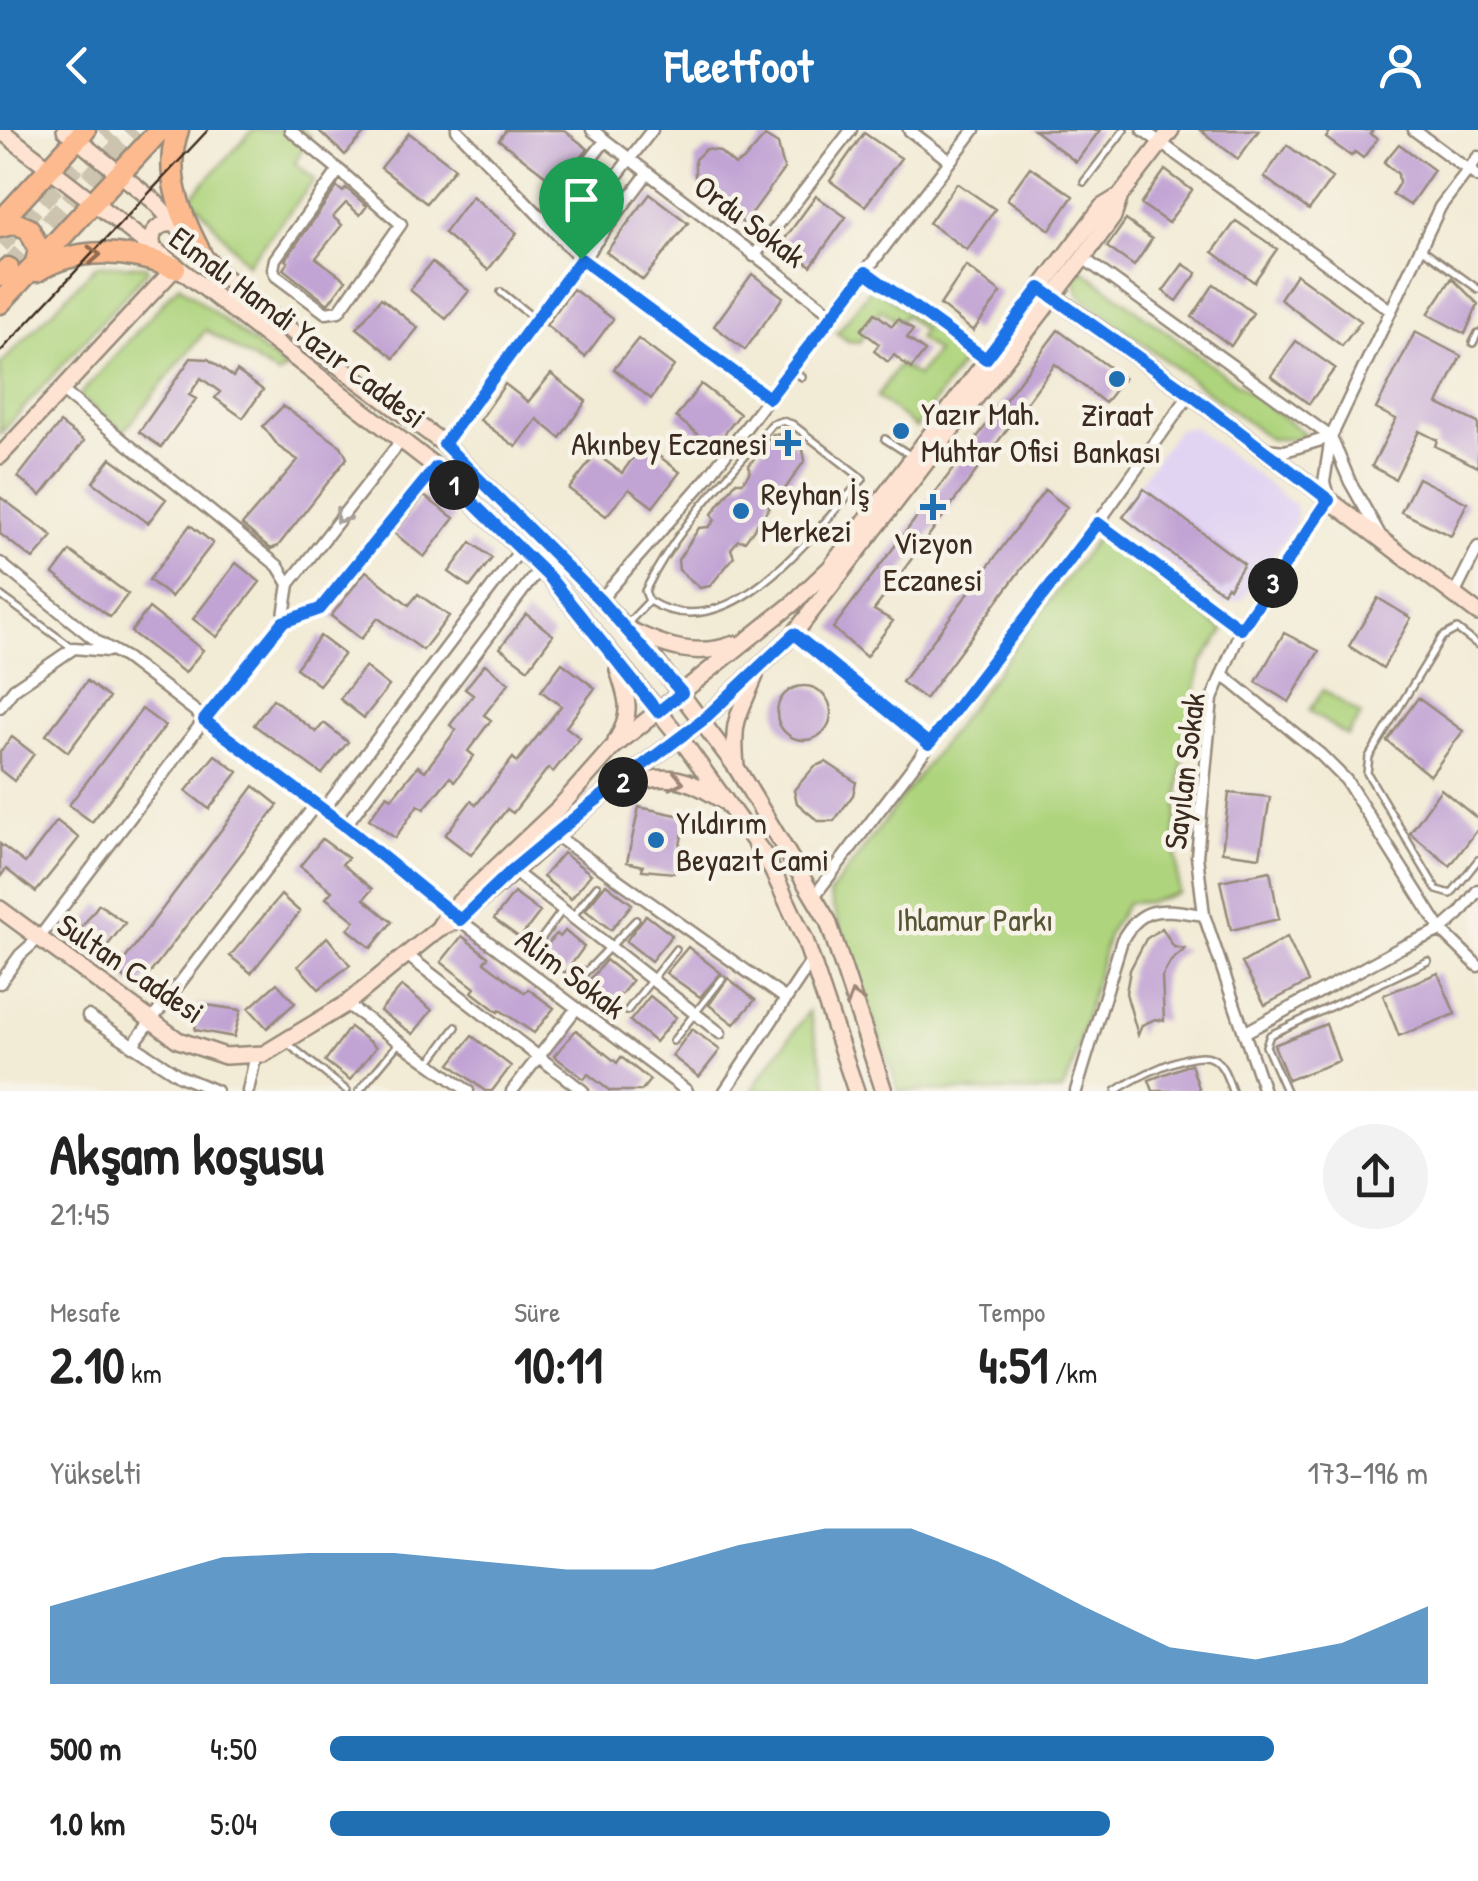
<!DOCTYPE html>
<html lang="tr">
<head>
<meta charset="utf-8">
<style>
  :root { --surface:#fff; --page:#f2f2f2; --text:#222; --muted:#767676; --accent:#1f6fb2 }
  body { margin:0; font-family:"Patrick Hand",sans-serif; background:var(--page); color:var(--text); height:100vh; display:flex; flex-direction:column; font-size:38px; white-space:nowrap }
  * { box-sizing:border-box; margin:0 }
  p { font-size:32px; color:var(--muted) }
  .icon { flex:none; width:55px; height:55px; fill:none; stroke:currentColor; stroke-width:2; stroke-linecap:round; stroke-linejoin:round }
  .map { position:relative; height:961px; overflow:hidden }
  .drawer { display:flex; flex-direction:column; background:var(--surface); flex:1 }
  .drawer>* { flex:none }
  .pin { position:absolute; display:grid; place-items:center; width:85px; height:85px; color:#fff; margin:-102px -42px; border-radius:50% 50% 50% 0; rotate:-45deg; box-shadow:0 0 10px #0007 }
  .pin .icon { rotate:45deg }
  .km { position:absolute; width:50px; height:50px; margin:-25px; border-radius:50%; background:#222; color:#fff; font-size:28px; line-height:50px; text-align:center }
  .round { display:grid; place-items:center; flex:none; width:105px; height:105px; border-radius:52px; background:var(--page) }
  .overview { display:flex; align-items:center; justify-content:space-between; height:170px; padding:0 50px }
  h1 { font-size:55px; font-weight:800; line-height:75px }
  .metrics { display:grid; grid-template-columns:repeat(3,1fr); gap:15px; height:170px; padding:10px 50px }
  .metrics div { display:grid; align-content:center }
  .metrics b { font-size:50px; font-weight:800 }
  .metrics small { font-size:28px; font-weight:400 }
  .metrics p { font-size:28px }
  .chart { height:280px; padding:20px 50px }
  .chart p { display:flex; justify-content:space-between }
  .chart svg { width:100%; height:180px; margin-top:10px; fill:var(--accent); opacity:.7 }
  ul { padding:0 50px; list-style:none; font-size:32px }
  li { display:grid; grid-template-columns:160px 120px 1fr; align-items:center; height:75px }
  li i { height:25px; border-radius:12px; background:var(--accent) }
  header { display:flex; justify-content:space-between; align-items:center; height:130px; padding:0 50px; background:var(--accent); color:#fff; font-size:45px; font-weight:800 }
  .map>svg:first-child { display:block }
  .built { fill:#e1d4f3 }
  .green { fill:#aed47d; stroke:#747f4e; stroke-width:2.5 }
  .building { fill:#c1a3d4 }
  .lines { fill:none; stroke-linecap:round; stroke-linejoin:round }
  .highway-tunnel { stroke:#cdc4b0; stroke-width:20; stroke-dasharray:20 10; stroke-linecap:butt }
  .lane-casing { stroke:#968a7a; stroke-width:10 }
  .street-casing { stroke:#968a7a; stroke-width:15 }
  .secondary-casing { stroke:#968a7a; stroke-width:20 }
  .highway-casing { stroke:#968a7a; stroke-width:25 }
  .lane { stroke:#fff; stroke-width:5 }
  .street { stroke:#fff; stroke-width:10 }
  .secondary { stroke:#fee3d2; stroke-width:15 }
  .highway { stroke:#fcba8e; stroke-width:20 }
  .tram { stroke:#3b2a1e; stroke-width:2.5 }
  .oneway { stroke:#926b50 }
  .oneway2 { stroke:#a79f9a }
  .oneway3 { stroke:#9c8678 }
  .route-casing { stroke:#fff; stroke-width:20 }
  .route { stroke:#1a73e8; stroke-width:12 }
  .poi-dot { fill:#1f6fb2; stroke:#f7f3e8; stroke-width:4 }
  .labels { text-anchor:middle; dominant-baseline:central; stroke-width:9; stroke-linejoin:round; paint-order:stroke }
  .street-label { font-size:32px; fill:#3b2a1e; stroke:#f7f3e8 }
  .poi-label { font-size:32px; fill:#3b2a1e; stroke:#f7f3e8; text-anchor:start }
  .park-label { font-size:32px; fill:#585436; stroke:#f7f3e8 }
</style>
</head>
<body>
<header><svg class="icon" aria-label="back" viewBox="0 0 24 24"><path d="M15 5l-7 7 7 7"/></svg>Fleetfoot<svg class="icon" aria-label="person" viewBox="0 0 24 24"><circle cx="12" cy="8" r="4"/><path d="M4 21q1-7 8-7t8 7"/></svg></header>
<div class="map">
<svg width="1478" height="961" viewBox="0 0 1478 961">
  <rect width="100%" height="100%" fill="#f7f3e8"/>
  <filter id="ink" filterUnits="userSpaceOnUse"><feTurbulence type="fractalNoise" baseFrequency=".01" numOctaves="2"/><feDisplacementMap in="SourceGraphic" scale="20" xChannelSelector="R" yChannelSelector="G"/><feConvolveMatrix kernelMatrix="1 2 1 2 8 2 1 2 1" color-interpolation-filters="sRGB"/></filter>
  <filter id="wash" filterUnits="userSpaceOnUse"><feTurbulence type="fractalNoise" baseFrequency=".0048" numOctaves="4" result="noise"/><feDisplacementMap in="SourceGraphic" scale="40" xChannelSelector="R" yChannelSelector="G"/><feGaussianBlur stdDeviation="2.25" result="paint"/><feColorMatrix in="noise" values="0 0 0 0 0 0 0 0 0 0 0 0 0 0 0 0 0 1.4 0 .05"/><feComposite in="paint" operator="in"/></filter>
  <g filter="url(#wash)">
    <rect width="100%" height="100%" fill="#f2ebd5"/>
    <!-- built -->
    <path class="built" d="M1193,297L1295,375L1297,391L1242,470L1224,474L1121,396L1119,380L1178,299Z"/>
    <!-- green -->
    <path class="green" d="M253,0H302L310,6L295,33L315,50L247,134L191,67Z
      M97,135L146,136L148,140L0,304V235Z
      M1081,139L1304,303L1301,309H1270L1081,167C1074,156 1074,150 1081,139Z
      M179,155L286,239L278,245L206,200L124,301L79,266Z
      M873,156L967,226L916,298L877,267L899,234L917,246L936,222L918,208L923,201L905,185L898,193L881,179L859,212L848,211L837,203Z
      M1098,406L1224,501L1201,534L1183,625L1175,703L1179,763L1149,772L1127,773L1109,802L1071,942L1062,961H899L829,765Z
      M1323,560L1361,585L1347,606L1309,581Z
      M809,881L829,961H753L757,952Z"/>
    <g id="blocks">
      <!-- building -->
      <path class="building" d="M318,0H367L345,25Z
        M506,0H564L588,19L559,56L499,10Z
        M1034,0H1100L1076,32Z
        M1200,0H1259L1238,29Z
        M1331,0H1373L1370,4L1377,9L1363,28L1355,22L1351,26L1326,8Z
        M409,3L455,38L426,73L381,38Z
        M864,3L901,28L865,76L830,51Z
        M765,6L778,14L784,39L744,94L695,52V29L706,19L719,21L735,35L745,29Z
        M1399,14L1434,40L1410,75L1392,64L1399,53L1398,44L1384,32Z
        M1287,15L1332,48L1309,80L1264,47Z
        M1030,37L1073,66L1050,100L1007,69Z
        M1165,40L1192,60L1168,93L1141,74Z
        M957,53L995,79L967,120L929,93Z
        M337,57L343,62L346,58L367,76L360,85L346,73L333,87L342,95L316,128L346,150L328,174L283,139L288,132L285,130Z
        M650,64L688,93L643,150L606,122Z
        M472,66L517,103L488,140L444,103Z
        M816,66L846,87L811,136L781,114Z
        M1126,90L1152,109L1134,136L1107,117Z
        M1236,91L1277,119L1254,152L1213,122Z
        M432,132L469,161L446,189L410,160Z
        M1183,134L1197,143L1177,171L1163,161Z
        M966,136L1001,163L973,201L940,175Z
        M752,144L783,167L745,220L714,196Z
        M1296,144L1361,191L1342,216L1280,169Z
        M1452,148L1478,174L1465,204L1428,184Z
        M1214,154L1253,183L1231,216L1192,187Z
        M573,159L613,189L585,227L546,195Z
        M381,168L418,198L394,228L357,198Z
        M875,183L892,196L898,189L913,200L907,208L925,221L911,239L894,225L888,232L874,221L879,214L861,200Z
        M1058,200L1124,248L1105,273L1055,234L874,480L893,491L866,527L833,498Z
        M1415,202L1461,226L1438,274L1478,293V337L1435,316L1437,310L1419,301L1395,349L1372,336L1396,289L1376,279Z
        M638,209L674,236L651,269L614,239Z
        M1296,211L1335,238L1309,274L1271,246Z
        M191,228L208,229L233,247L237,241L263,260L243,288L215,268L220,262L201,248L189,265L196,269L161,317L139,302Z
        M551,244L586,271L560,308L537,289L516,317L480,290L505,254L528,272Z
        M701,254L740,284L714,317L676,287Z
        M283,276L341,316L347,328L278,416L271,419L242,395L298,330L279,317L263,296Z
        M60,293L84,311L41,366L18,347Z
        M773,304L782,305L803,320L805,330L785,359L776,360L768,371L769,378L745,411L738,410L731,419L734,427L710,456L700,458L679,440L678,430L699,398L709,397L715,390L712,384L736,352H743L750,342L749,335Z
        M643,314L680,342L653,377L629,359L606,386L569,359L596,324L622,343Z
        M111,328L166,369L148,393L93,352Z
        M1418,348L1467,373L1451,406L1401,382Z
        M1144,359L1244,434L1229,458L1227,456L1223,462L1215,457L1123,387Z
        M1045,360L1067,377L925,569L902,552Z
        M424,366L454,388L424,427L394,403Z
        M0,367L53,406L33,429L0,404Z
        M190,395L213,413L171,467L149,450Z
        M471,412L492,428L470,457L449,442Z
        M70,421L128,464L110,487L53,444Z
        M236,433L260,452L217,507L193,489Z
        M366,441L409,475L418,464L449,486L423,520L378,488L361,509L331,486Z
        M1378,468L1411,488L1383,538L1349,516Z
        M149,478L203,520L185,543L131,502Z
        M526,484L553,505L528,539L500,518Z
        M1284,503L1319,521L1289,572L1256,552Z
        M320,506L344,524L319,555L296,538Z
        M562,533L595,558L566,597L580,608L553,642L548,638L513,683L507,679L471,725L445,705L471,671L476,675L513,628L517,632L561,576L541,561Z
        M485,534L509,553L484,585L491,590L468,621L474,626L455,651L450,647L424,679L418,675L395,708L369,689L387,665L392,668L418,636L425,641L456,600L450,595L473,565L465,559Z
        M365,537L389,556L364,588L340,569Z
        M87,551L109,568L68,622L46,605Z
        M777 583a27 27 0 1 1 54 0a27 27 0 1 1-54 0Z
        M1418,568L1463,601L1430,646L1387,611Z
        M273,569L316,602L324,593L348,612L322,644L254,595Z
        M142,579L165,596L92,692L69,675Z
        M12,607L34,624L14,651L0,640V622Z
        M215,625L238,642L209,679L186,661Z
        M826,632L856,652L853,665L834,691H818L797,673L794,660L815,636Z
        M254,656L278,675L138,859L116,841Z
        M1441,659L1478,689V699L1450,736L1410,703Z
        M1229,663L1270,667L1260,727L1222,722Z
        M639,677L686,687L674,743L642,740L643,736L627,732Z
        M57,691L79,708L36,762L6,739L0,747V714L25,733Z
        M322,709L348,728L342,734L372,759L364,769L392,792L371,818L348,799L355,791L326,768L332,761L300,736Z
        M563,723L591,744L571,769L543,747Z
        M1270,741L1279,789L1231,800L1220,751Z
        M606,754L632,774L611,800L585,780Z
        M514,763L540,782L520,808L494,789Z
        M281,765L300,782L251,843L230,826Z
        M99,774L125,793L97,829L72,810Z
        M646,785L672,805L651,831L626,811Z
        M1162,798L1174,817L1185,819L1171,831L1162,847L1164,891L1155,889L1142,895L1138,905L1126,863L1130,840L1146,809Z
        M565,801L584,817L565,843L540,824L556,804L560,807Z
        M462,806L488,827L484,832L525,863L528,859L554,878L534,903L500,880L498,882L472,862L475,858L441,832Z
        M327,807L350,835L319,859L298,836Z
        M1287,807L1308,852L1265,875L1242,833Z
        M688,817L721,843L700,867L666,843Z
        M606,830L632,851L610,878L583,858Z
        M1438,843L1455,884L1399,906L1383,865Z
        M728,848L755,870L734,894L709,875Z
        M277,853L295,873L267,898L249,878Z
        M402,856L432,880L413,904L380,881Z
        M650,866L676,887L655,912L630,891Z
        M199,874L241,880L234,907L195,900Z
        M1326,894L1339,931L1288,950L1274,915Z
        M350,897L376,917L350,950L325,931Z
        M692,899L720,920L699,947L672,926Z
        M576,900L617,933L621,927L650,950L641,961H610L588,944L584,949L554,926Z
        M472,906L511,936L492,961H485L450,934Z
        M1191,934L1200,961H1153L1149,950Z"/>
    </g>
  </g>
  <g filter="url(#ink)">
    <use href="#blocks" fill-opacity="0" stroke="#968a7a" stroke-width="2.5"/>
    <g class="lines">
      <!-- highway-tunnel -->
      <path class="highway-tunnel" d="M0,114L108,0
        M8,138L135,0"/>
      <defs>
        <path id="lane" d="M1084,52L1124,0
          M1421,118L1478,159
          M501,162L536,190
          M1473,213L1478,203
          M791,240L802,247
          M782,291L792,294L863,349C813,402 731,521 649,471L645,461C676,398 727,348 772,294Z
          M885,309L910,325
          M853,360L876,374
          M0,465L71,517
          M626,495L649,471
          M1478,515L1457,499L1442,507L1369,627L1367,643L1437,760L1451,764L1478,730
          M572,787L597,756
          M538,813L561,782
          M580,848L636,790
          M627,881L676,819
          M673,911L722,849
          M287,913L347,961
          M429,933L456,897
          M359,961L399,913
          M1116,961C1133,949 1192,918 1212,928C1223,933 1228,950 1232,961
          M1286,961L1266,916L1270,905L1428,831"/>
        <path id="street" d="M290,0L339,40L275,129L273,139L276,146L326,183L339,181L401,94L339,40
          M457,0L581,129L769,268
          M592,0L833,185
          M909,0L950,31
          M1143,0L1390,180
          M1414,0L1478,47
          M543,90L605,11
          M565,113L652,0
          M754,126L851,0
          M1083,128L1331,307
          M866,142L986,229
          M61,260L278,436L289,454
          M444,314L647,44
          M1265,319L1285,321L1331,307L1350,352L1380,405
          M1098,393L1241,499
          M0,433L98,512L126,528L345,696L449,782L687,961
          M1454,465L1478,417
          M600,470L708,347L974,0
          M283,492L320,479L436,337
          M794,504L929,614
          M1222,544L1320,624L1346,650L1441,800L1478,836
          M0,577L14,559L74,518L108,521
          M324,679L521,419
          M345,696L540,438
          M555,705L786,869
          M512,740L720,903
          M815,765L1098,393L1190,264
          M408,826L583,961
          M0,853L20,825L39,808L204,590L283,492L289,454L401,311
          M346,874L468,961
          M88,886L180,946L216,961
          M1244,903L1402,817L1441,800L1459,784L1478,760
          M132,916L316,674
          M248,961L256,924
          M512,961L576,879
          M725,961L812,830
          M1076,961L1122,810C1143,772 1165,780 1204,785
          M1264,961L1204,785L1197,726L1212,569L1241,499L1329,370L1324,352L1331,307L1440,77L1478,27"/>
        <path id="secondary" d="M0,0L436,337L550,448L681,609L767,729L805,810L856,961
          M65,0L154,71L217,140L254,173L444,314L600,470L656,531L736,637L828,791L884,961
          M155,123C147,104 156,92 176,94
          M1048,163L1190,264L1478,483
          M0,326L175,138
          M632,501C666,517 697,528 734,514
          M616,611C633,584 628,569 618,540
          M736,637C732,589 737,589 755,546
          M628,654C670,643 687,647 723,671
          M0,779L178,910L225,926L264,924L346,874L438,799L459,789L590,675L703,590L794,504L1083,128L1113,87L1120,66
          M438,799L449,782L559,678L612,618L791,475L830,438L1102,77L1120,66L1171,0"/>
        <path id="highway" d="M178,0C163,42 180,84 200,122
          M0,92L85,0
          M0,97L15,93L29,99L39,120L35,136
          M37,141C79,115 131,121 175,138
          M0,146L8,138
          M0,173L160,0"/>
      </defs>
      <!-- lane casing -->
      <use href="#lane" class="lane-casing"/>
      <!-- street casing -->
      <use href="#street" class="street-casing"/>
      <!-- secondary casing -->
      <use href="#secondary" class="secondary-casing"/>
      <!-- highway casing -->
      <use href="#highway" class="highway-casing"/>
      <!-- lane -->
      <use href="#lane" class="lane"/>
      <!-- street -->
      <use href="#street" class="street"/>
      <!-- secondary -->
      <use href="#secondary" class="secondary"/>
      <!-- highway -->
      <use href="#highway" class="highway"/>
      <!-- tram -->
      <path class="tram" d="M0,222L208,0"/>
    </g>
    <!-- one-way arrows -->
    <defs><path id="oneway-chevron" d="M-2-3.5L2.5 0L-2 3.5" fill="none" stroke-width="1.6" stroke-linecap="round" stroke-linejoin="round" transform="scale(2.5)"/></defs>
    <use class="oneway" href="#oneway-chevron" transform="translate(94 125) rotate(-3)"/>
    <use class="oneway2" href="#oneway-chevron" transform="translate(341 387) rotate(128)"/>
    <g class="oneway3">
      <use href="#oneway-chevron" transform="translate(677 651) rotate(11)"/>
      <use href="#oneway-chevron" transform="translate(854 868) rotate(-108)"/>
    </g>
  </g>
  <g class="lines" filter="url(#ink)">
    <defs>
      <path id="route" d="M581,129L769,268L866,142L986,229L1040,158L1190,264L1329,370L1241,499L1098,393L929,614L794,504L703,590L590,675L512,740L460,790L345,696L204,590L283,492L320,479L436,337L550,448L658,582L682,563L600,470L444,314Z"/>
    </defs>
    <!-- route casing -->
    <use href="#route" class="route-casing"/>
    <!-- route -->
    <use href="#route" class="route"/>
  </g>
  <!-- markers -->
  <g class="poi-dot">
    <circle cx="1117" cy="249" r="10"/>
    <circle cx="901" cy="301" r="10"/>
    <path d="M783 298h10v10h10v10h-10v10h-10v-10h-10v-10h10z"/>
    <path d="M928 362h10v10h10v10h-10v10h-10v-10h-10v-10h10z"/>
    <circle cx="741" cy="381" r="10"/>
    <circle cx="656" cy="710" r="10"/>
  </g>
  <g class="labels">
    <!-- street labels -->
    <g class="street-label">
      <text transform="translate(750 91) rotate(37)">Ordu Sokak</text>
      <text transform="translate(298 197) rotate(37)">Elmalı Hamdi Yazır Caddesi</text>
      <text transform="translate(1184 641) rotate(-83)">Sayılan Sokak</text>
      <text transform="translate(131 838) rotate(34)">Sultan Caddesi</text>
      <text transform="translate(571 843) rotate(37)">Alim Sokak</text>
    </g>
    <!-- poi labels -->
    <g class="poi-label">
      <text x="921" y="283">Yazır Mah.<tspan x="921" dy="37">Muhtar Ofisi</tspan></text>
      <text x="1117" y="284" text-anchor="middle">Ziraat<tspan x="1117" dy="37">Bankası</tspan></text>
      <text x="768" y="313" text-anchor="end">Akınbey Eczanesi</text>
      <text x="761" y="363">Reyhan İş<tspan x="761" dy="37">Merkezi</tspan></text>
      <text x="933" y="412" text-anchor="middle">Vizyon<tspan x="933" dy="37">Eczanesi</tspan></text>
      <text x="676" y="692">Yıldırım<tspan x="676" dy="37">Beyazıt Cami</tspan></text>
    </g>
    <!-- park labels -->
    <g class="park-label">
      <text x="975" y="789">Ihlamur Parkı</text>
    </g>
  </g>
</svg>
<div class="pin" style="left:581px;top:129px;background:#1e9e55"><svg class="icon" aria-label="arrive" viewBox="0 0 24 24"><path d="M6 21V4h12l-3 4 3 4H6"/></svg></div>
<b class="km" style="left:454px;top:355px">1</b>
<b class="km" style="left:623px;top:652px">2</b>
<b class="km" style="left:1273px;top:453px">3</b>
</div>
<section class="drawer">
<div class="overview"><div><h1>Akşam koşusu</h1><p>21:45</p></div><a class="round"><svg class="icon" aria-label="share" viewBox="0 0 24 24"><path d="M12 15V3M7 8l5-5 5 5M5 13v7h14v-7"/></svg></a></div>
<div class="metrics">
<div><p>Mesafe</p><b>2.10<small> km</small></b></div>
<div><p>Süre</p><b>10:11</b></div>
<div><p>Tempo</p><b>4:51<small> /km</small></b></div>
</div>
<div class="chart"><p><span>Yükselti</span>173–196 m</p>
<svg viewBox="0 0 160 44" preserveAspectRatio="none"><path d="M0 44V25L10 19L20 13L30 12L40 12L50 14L60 16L70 16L80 10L90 6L100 6L110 14L120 25L130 35L140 38L150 34L160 25V44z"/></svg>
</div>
<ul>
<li><b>500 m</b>4:50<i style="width:86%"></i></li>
<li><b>1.0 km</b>5:04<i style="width:71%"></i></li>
</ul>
</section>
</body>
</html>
